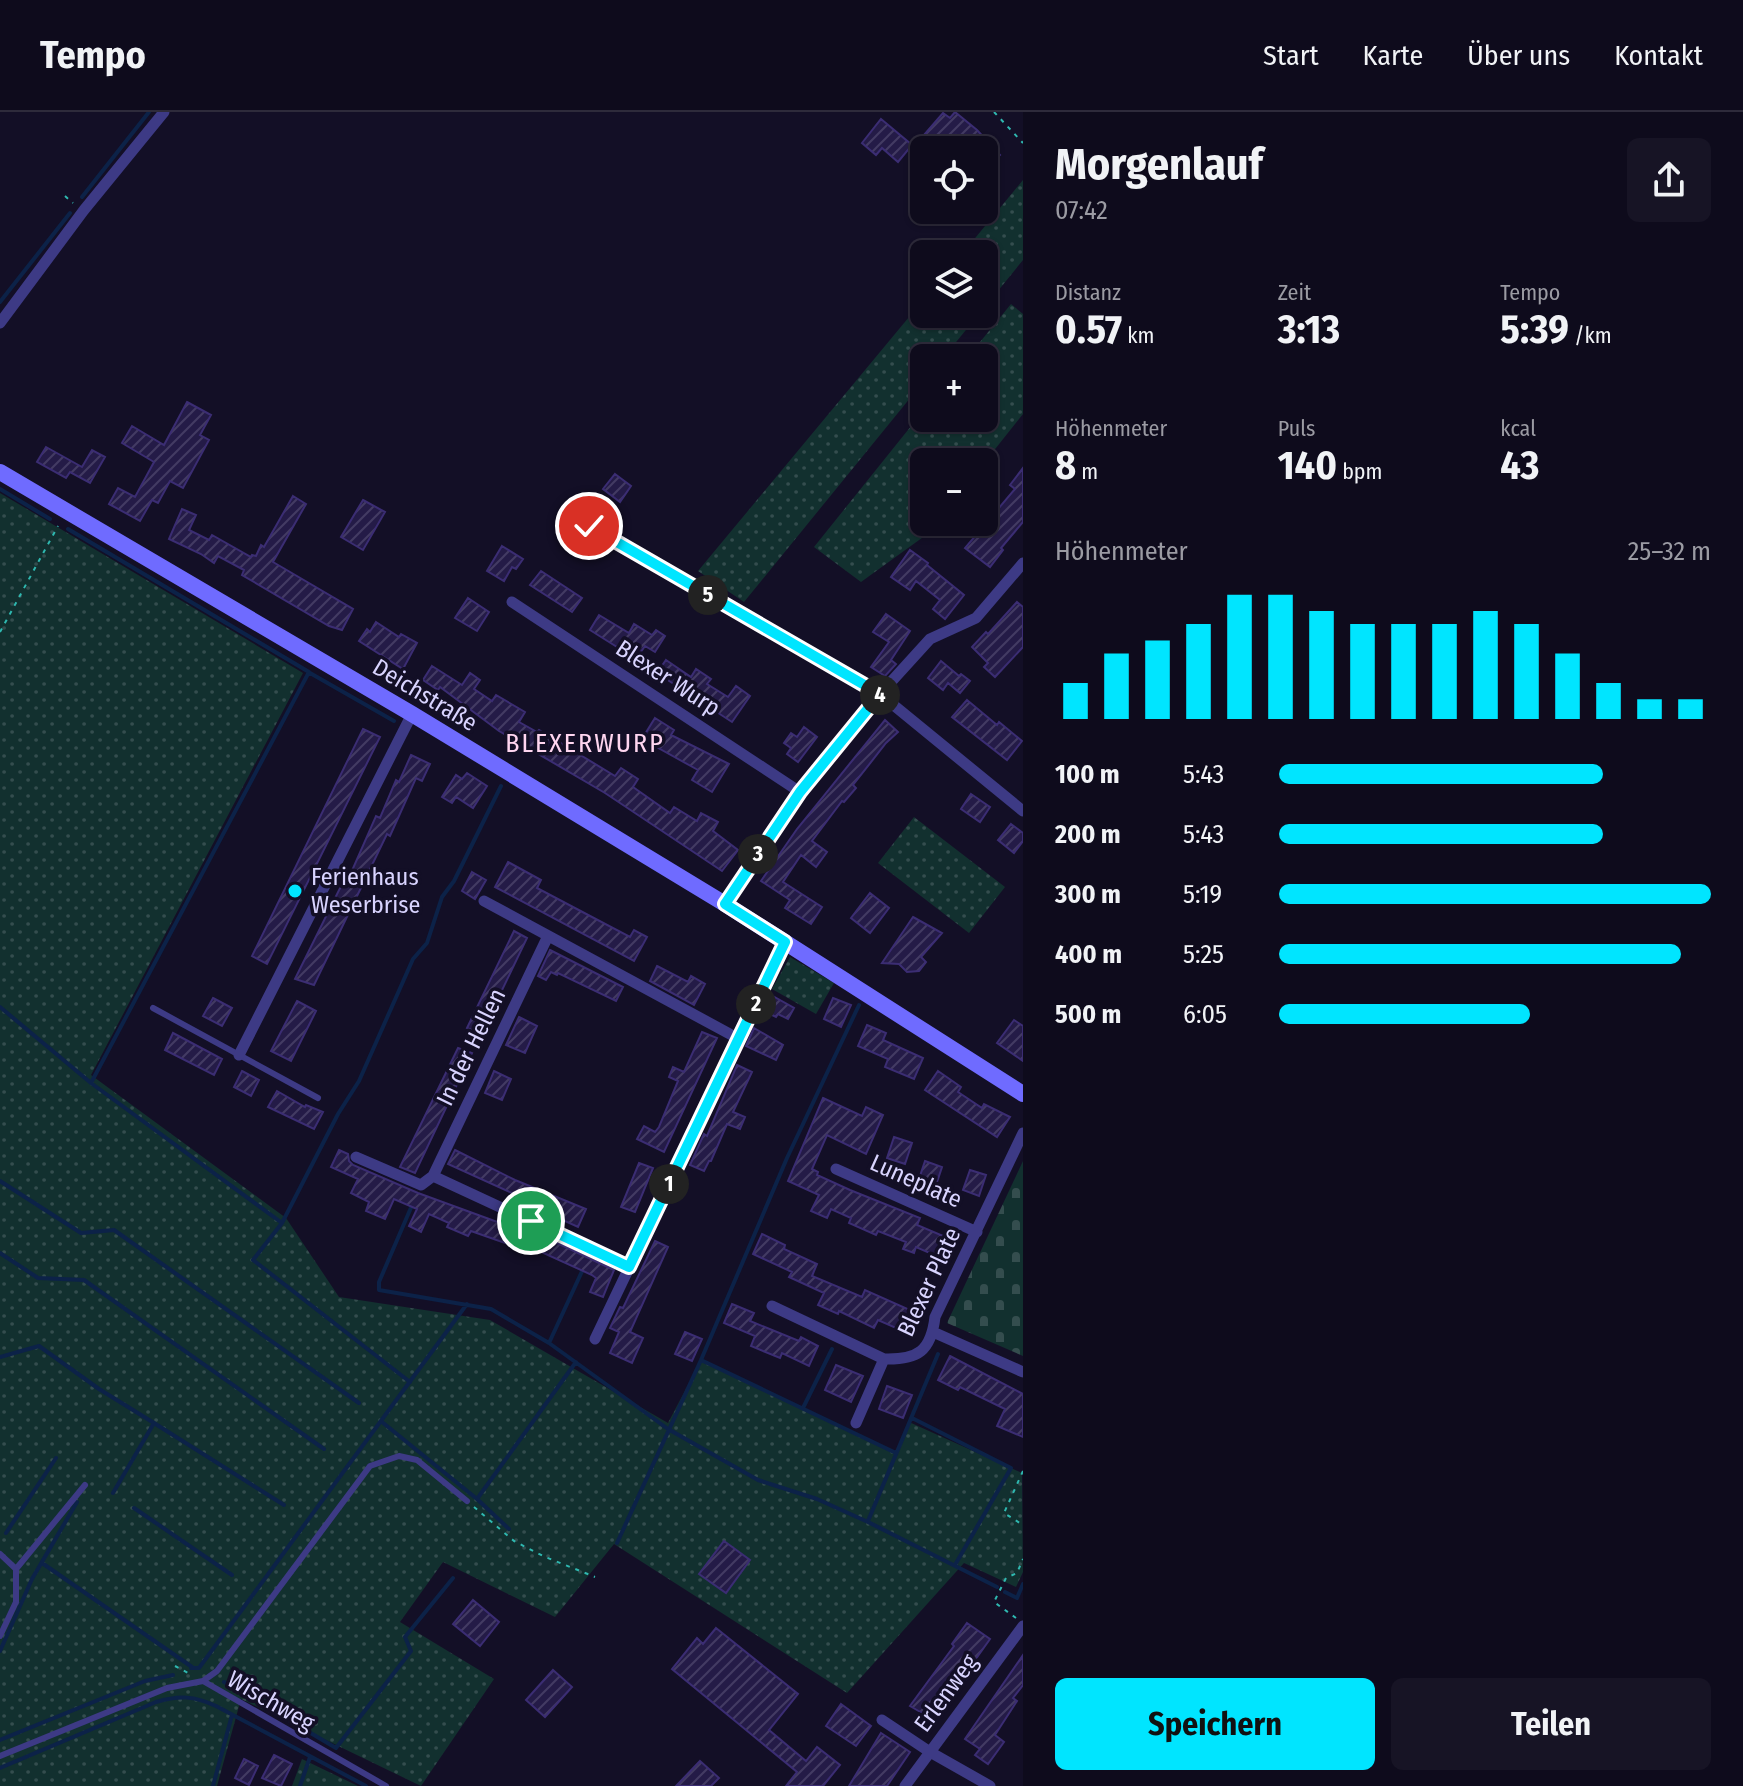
<!DOCTYPE html>
<html lang="de">
<head>
<meta charset="utf-8">
<style>
  :root { --surface:#0e0b1c; --page:#171425; --text:#f1f3f6; --muted:#9b9ba3; --line:#2e2b3b; --accent:#00e5ff }
  body { margin:0; font-family:"Fira Sans Condensed",sans-serif; background:var(--page); color:var(--text); height:100vh; display:flex; flex-direction:column; font-size:30px; white-space:nowrap }
  * { box-sizing:border-box; margin:0 }
  p { font-size:26px; color:var(--muted) }
  .icon { flex:none; width:44px; height:44px; fill:none; stroke:currentColor; stroke-width:2; stroke-linecap:round; stroke-linejoin:round }
  .map { position:relative; flex:1; overflow:hidden }
  .side { display:flex; flex-direction:column; background:var(--surface); width:720px }
  .side>* { flex:none }
  .fabs { position:absolute; left:910px; top:24px; display:grid; gap:16px }
  .fabs a { display:grid; place-items:center; width:88px; height:88px; border-radius:12px; background:var(--surface); box-shadow:0 2px 6px #0004,0 0 0 2px var(--line); font-size:40px }
  .pin { position:absolute; display:grid; place-items:center; width:68px; height:68px; color:#fff; margin:-34px; border:4px solid #fff; border-radius:50%; box-shadow:0 2px 8px #0007 }
  .km { position:absolute; width:40px; height:40px; margin:-20px; border-radius:50%; background:#222; color:#fff; font-size:22px; line-height:40px; text-align:center }
  .round { display:grid; place-items:center; flex:none; width:84px; height:84px; border-radius:12px; background:var(--page) }
  .summary { display:flex; align-items:center; justify-content:space-between; height:136px; padding:0 32px }
  h1 { font-size:44px; font-weight:700; line-height:60px }
  .stats { display:grid; grid-template-columns:repeat(3,1fr); gap:12px; height:136px; padding:8px 32px }
  .stats div { display:grid; align-content:center }
  .stats b { font-size:40px; font-weight:700 }
  .stats small { font-size:22px; font-weight:400 }
  .stats p { font-size:22px }
  .chart { height:224px; padding:16px 32px }
  .chart p { display:flex; justify-content:space-between }
  .chart svg { width:100%; height:144px; margin-top:8px; stroke:var(--accent); stroke-width:6 }
  .action { display:flex; gap:16px; margin-top:auto; padding:16px 32px }
  .action a { flex:1; height:92px; border-radius:12px; background:var(--accent); color:#111; font-size:32px; font-weight:700; line-height:92px; text-align:center }
  .action a+a { background:var(--page); color:var(--text) }
  ul { padding:0 32px; list-style:none; font-size:26px }
  li { display:grid; grid-template-columns:128px 96px 1fr; align-items:center; height:60px }
  li i { height:20px; border-radius:10px; background:var(--accent) }
  header { display:flex; align-items:center; gap:48px; box-sizing:border-box; height:112px; padding:0 40px; background:var(--surface); border-bottom:2px solid var(--line) }
  header strong { font-size:38px }
  nav { display:flex; gap:44px; margin-inline-start:auto; font-size:28px }
  main { display:flex; flex:1; min-height:0 }
  .map>svg:first-child { display:block }
  .grass { fill:url(#grass-dots) }
  .cemetery { fill:url(#cemetery-stones) }
  .lines { fill:none; stroke-linecap:round; stroke-linejoin:round }
  .stream { stroke:#0c2248; stroke-width:4 }
  .building { fill:url(#building-hatch); stroke:#3b2d73; stroke-width:2 }
  .path { stroke:#2fb8b0; stroke-width:2; stroke-dasharray:4 6; stroke-linecap:butt }
  .lane { stroke:#3d3a85; stroke-width:6 }
  .street { stroke:#3d3a85; stroke-width:11 }
  .secondary { stroke:#6f6bff; stroke-width:16 }
  .route-casing { stroke:#fff; stroke-width:16 }
  .route { stroke:#00e5ff; stroke-width:10 }
  .poi-dot { fill:#00e5ff; stroke:#130f26; stroke-width:3 }
  .labels { text-anchor:middle; dominant-baseline:central; stroke-width:7; stroke-linejoin:round; paint-order:stroke }
  .street-label { font-size:24px; fill:#d9d4ff; stroke:#130f26 }
  .poi-label { font-size:24px; fill:#d9d4ff; stroke:#130f26; text-anchor:start }
  .neighbourhood-label { font-size:26px; letter-spacing:2px; fill:#ffd6f0; stroke:#130f26 }
</style>
</head>
<body>
<header>
<strong>Tempo</strong>
<nav><a>Start</a><a>Karte</a><a>Über uns</a><a>Kontakt</a></nav>
</header>
<main>
<div class="map">
<svg width="1023" height="1674" viewBox="0 0 1023 1674">
  <defs>
    <pattern id="grass-dots" width="8" height="8" patternUnits="userSpaceOnUse" patternTransform="scale(2)"><rect width="8" height="8" fill="#12302f"/><path d="M2 2h.1M6 6h.1" fill="none" stroke="#344d4e" stroke-width="1.8" stroke-linecap="round"/></pattern>
    <pattern id="cemetery-stones" width="16" height="16" patternUnits="userSpaceOnUse" patternTransform="scale(2)"><rect width="16" height="16" fill="#12302f"/><path d="M2 7V4a2 2 0 0 1 4 0v3zM10 15v-3a2 2 0 0 1 4 0v3z" fill="#344d4e"/></pattern>
    <pattern id="building-hatch" width="6" height="6" patternUnits="userSpaceOnUse" patternTransform="scale(2)"><rect width="6" height="6" fill="#241b47"/><path d="M-1 1l2-2M0 6l6-6M5 7l2-2" fill="none" stroke="#433b63"/></pattern>
  </defs>
  <rect width="100%" height="100%" fill="#130f26"/>
  <!-- grass -->
  <path class="grass" d="M1023,68V148L984,196V142H962Z
    M924,187V202H979L943,246H924V269L744,490L698,459Z
    M1011,192L1023,202V302L984,351L924,350V410H937L926,423L861,470L814,435L924,298V306H984V246H967Z
    M0,381L303,561L91,963L286,1106L339,1185L490,1208L668,1311L701,1248L896,1341L909,1310L1022,1361L1023,1460L1016,1475L964,1451L847,1581L614,1432L555,1505L443,1450L400,1510L494,1567L421,1674L241,1587L217,1674H0Z
    M914,705L1005,775L969,821L878,751Z
    M790,845L834,871L816,902L772,877Z
    M302,1647L358,1674H292Z"/>
  <!-- cemetery -->
  <path class="cemetery" d="M1023,1049V1244L947,1211Z"/>
  <g class="lines">
    <!-- stream -->
    <path class="stream" d="M82,85L149,0
      M0,190L70,101
      M0,377L50,407
      M68,417L309,560L91,971
      M310,561L394,609
      M0,895L91,971L282,1111
      M0,1069L81,1121L114,1118L359,1291
      M413,1091L379,1170V1178L491,1197L549,1231L668,1317L758,1368L817,1387L868,1410L997,1475
      M0,1141L38,1166L84,1168L324,1337
      M549,1231L584,1155
      M0,1245L39,1234L99,1277L154,1311L113,1381
      M701,1248L896,1341
      M410,1270L253,1148L282,1111L338,1002L359,969L413,847L427,831L442,785L454,769L501,674
      M803,1296L832,1237
      M912,1306L1011,1356L955,1453
      M382,1310L477,1387L509,1417
      M154,1311L284,1393
      M477,1387L576,1250
      M134,1396L232,1463
      M868,1409L938,1242
      M6,1421L56,1346
      M617,1431L701,1248L787,1046L859,893
      M42,1451L192,1555
      M1005,1480L1017,1486L1023,1472
      M0,1539L32,1467L77,1390
      M191,1556H199L467,1192
      M224,1570L336,1636L411,1539L405,1525L453,1466
      M0,1628L145,1569L173,1563
      M0,1656L156,1590C180,1583 194,1584 216,1594L366,1674
      M213,1674L232,1603
      M300,1674L310,1645"/>
  </g>
  <!-- building -->
  <path class="building" d="M955,0L977,18L1000,43L984,58V38H970L956,23L949,30L942,25L935,33L924,23L943,1L950,6Z
    M881,7L912,33L898,50L882,36L876,43L862,31Z
    M187,290L211,303L200,323L209,328L183,376L170,369L158,391L152,388L140,409L109,392L118,376L135,385L154,350L122,331L132,314L164,333Z
    M46,335L82,355L92,338L105,345L90,371L70,360L66,366L37,350Z
    M1023,356V410L1001,436L1003,438L990,455L965,436L1015,377L1010,373Z
    M615,362L631,374L620,390L603,377Z
    M293,384L306,392L273,450L353,497L342,518L329,514L242,463L244,458L218,444L214,451L201,442L169,427L182,397L196,403L189,418L209,428L212,423L251,445L252,443L256,444L261,433L264,435Z
    M363,388L385,400L363,438L341,425Z
    M502,434L523,447L516,457L512,455L504,469L487,459Z
    M910,438L928,451L927,453L964,483L945,507L933,497L940,488L916,469L910,478L891,465Z
    M541,459L582,486L572,500L530,473Z
    M468,486L489,500L477,519L455,506Z
    M1017,490L1023,495V535L995,565L984,555L988,551L972,535L986,520L988,522Z
    M886,502L910,519L891,548L896,552L885,564L871,555L889,530L873,520Z
    M599,503L629,521L634,512L652,523L656,518L665,524L655,540L645,534L636,547L590,518Z
    M376,510L399,525L401,522L417,531L403,557L359,529L367,517L370,520Z
    M666,548L691,565L696,557L711,567L707,572L728,585L736,574L750,584L732,610L657,561Z
    M941,549L959,564L961,562L970,569L960,581L948,571L943,578L928,566Z
    M432,554L462,573L470,561L480,568L474,577L492,589L496,583L525,600L519,610L537,620L539,618L615,664L621,656L638,667L633,675L670,701L674,695L697,709L701,701L718,710L713,719L738,738L722,759L605,681L499,619L440,575L438,578L423,568Z
    M967,588L997,613L999,610L1022,629L1007,648L952,605Z
    M655,606L674,618L671,623L729,652L712,680L692,668L698,658L642,627Z
    M885,608L898,620L886,631L853,673L856,676L844,690L842,689L812,729L827,740L816,755L801,743L783,770L822,795L811,812L785,796L790,788L761,769L797,717Z
    M804,615L817,625L798,650L787,642L791,636L784,631L791,621L797,625Z
    M363,617L380,625L267,852L252,844Z
    M411,643L430,652L422,669L416,666L390,724L387,722L314,873L295,867L348,760L351,761L376,704L380,706L396,668L399,670Z
    M467,661L487,674L473,696L456,685L452,691L442,685L456,663L462,667Z
    M971,682L990,695L980,710L961,697Z
    M1011,712L1023,721V729L1014,741L998,728Z
    M508,750L541,768L537,776L592,805L630,825L634,818L647,825L634,849L495,775Z
    M472,760L486,768L475,787L462,779Z
    M870,781L889,796L870,821L851,806Z
    M913,805L942,821L921,845L926,850L919,859L907,860L899,852L882,851Z
    M514,819L527,826L481,922L467,916Z
    M550,838L623,875L616,889L558,861L557,863L551,860L546,868L538,864Z
    M657,854L688,870L691,864L705,872L694,893L650,869Z
    M771,883L794,896L788,907L778,902L776,905L762,898Z
    M213,886L232,896L222,914L203,904Z
    M833,886L851,893L841,915L824,907Z
    M297,889L316,899L291,949L271,939Z
    M519,905L537,914L525,941L506,933Z
    M1014,908L1023,914V949L997,931Z
    M867,913L886,921L883,928L923,946L914,967L885,955L888,947L858,934Z
    M754,916L783,933L776,948L746,934Z
    M702,920L717,926L664,1040L637,1027L644,1014L655,1020L659,1015L678,969L669,965L673,955L684,960Z
    M173,921L222,947L214,963L165,938Z
    M458,936L472,941L415,1061L400,1055Z
    M737,953L752,960L733,1000L745,1005L740,1017L727,1012L711,1049H709L704,1059L690,1053L704,1022L707,1024Z
    M242,959L259,968L251,984L234,975Z
    M494,959L511,967L502,988L485,981Z
    M938,959L961,975L958,980L982,996L984,992L1010,1005L997,1025L925,978Z
    M277,979L305,995L306,993L323,1000L314,1017L268,995Z
    M823,986L862,1004L866,995L883,1003L866,1042L827,1023L812,1057L818,1060L817,1063L850,1078L920,1106L917,1113L955,1129L946,1148L916,1135L914,1141L903,1137L906,1130L878,1119L876,1123L849,1111L851,1106L831,1097L827,1106L811,1099L819,1083L788,1069Z
    M894,1025L912,1031L905,1052L887,1046Z
    M339,1038L348,1042L349,1049L353,1053L418,1081L511,1115L505,1131L471,1119L468,1124L447,1115L449,1111L429,1102L421,1120L409,1114L417,1097L394,1087L385,1107L366,1099L369,1090L351,1081L358,1067L331,1055Z
    M455,1038L515,1068L586,1097L578,1115L545,1100L547,1097L448,1052Z
    M925,1049L942,1055L935,1076L918,1070Z
    M639,1051L653,1056L635,1100L621,1095Z
    M970,1058L986,1063L979,1084L963,1078Z
    M534,1120L614,1158L603,1185L590,1180L596,1166L592,1163L528,1134Z
    M762,1122L785,1133L784,1137L817,1152L812,1164L862,1185L865,1178L921,1203L912,1223L878,1208L874,1216L839,1199L838,1202L818,1193L824,1181L789,1165L792,1160L753,1142Z
    M655,1129L668,1135L630,1220L643,1226L632,1251L610,1241L619,1220L610,1216L620,1195L623,1196Z
    M732,1192L754,1201L750,1209L799,1229L801,1225L818,1234L809,1254L782,1241L780,1246L751,1234L755,1224L724,1211Z
    M685,1220L702,1227L692,1249L675,1242Z
    M950,1244L1023,1282V1325L997,1314L1005,1297L960,1275L958,1278L938,1268Z
    M836,1253L863,1264L851,1290L825,1278Z
    M887,1274L912,1283L903,1306L879,1297Z
    M724,1429L750,1448L726,1481L699,1462Z
    M473,1488L499,1510L480,1534L453,1512Z
    M967,1511L990,1527L968,1558L971,1560L956,1582L953,1580L936,1609L910,1594L954,1534L952,1532Z
    M716,1516L798,1582L769,1618L806,1649L817,1635L840,1653L823,1674H786L797,1660L672,1557L697,1526L703,1532Z
    M1023,1543V1573L1013,1586L1017,1589L995,1623L1004,1630L988,1652L975,1643L980,1637L965,1627Z
    M553,1558L572,1575L545,1605L526,1588Z
    M841,1592L871,1614L856,1634L826,1614Z
    M881,1621L910,1640L887,1674H849Z
    M274,1643L292,1652L281,1674L262,1666Z
    M244,1647L258,1654L249,1673L235,1666Z
    M700,1649L719,1666L711,1674H676Z"/>
  <g class="lines">
    <!-- path -->
    <path class="path" d="M994,0L1023,31
      M65,84L73,91
      M0,520L58,414
      M1023,1359L1004,1401L1023,1413
      M474,1395L514,1429L543,1444L595,1465
      M1016,1506L994,1490L1006,1466L1017,1461L1023,1447
      M175,1554L188,1561"/>
    <!-- lane -->
    <path class="lane" d="M589,414L880,582
      M153,896L318,986
      M0,1442L16,1457V1490L0,1524
      M16,1457L85,1373
      M203,1569L217,1559L370,1354L399,1344L417,1348L467,1389
      M0,1644L167,1576L203,1569L386,1674"/>
    <!-- street -->
    <path class="street" d="M0,211L84,98L164,0
      M512,490L800,680
      M880,582L1023,699
      M484,789L739,927
      M725,792L800,680L880,582L930,527L976,506L1023,451
      M239,943L412,602
      M356,1045L421,1073L433,1064L629,1155
      M836,1057L977,1120
      M433,1064L548,824
      M772,1194L884,1247
      M933,1220L1023,1260
      M595,1227L785,830
      M856,1311L884,1247C918,1248 931,1239 935,1205L1023,1021
      M882,1608L930,1640L990,1674
      M905,1674L1023,1514"/>
    <!-- secondary -->
    <path class="secondary" d="M0,360L412,602L725,792L1023,982"/>
  </g>
  <g class="lines">
    <defs>
      <path id="route" d="M531,1109L629,1155L785,830L725,792L800,680L880,582L589,414"/>
    </defs>
    <!-- route casing -->
    <use href="#route" class="route-casing"/>
    <!-- route -->
    <use href="#route" class="route"/>
  </g>
  <!-- markers -->
  <circle class="poi-dot" cx="295" cy="779" r="8"/>
  <g class="labels">
    <!-- street labels -->
    <g class="street-label">
      <text transform="translate(668 566) rotate(33)">Blexer Wurp</text>
      <text transform="translate(425 583) rotate(31)">Deichstraße</text>
      <text transform="translate(471 935) rotate(-64)">In der Hellen</text>
      <text transform="translate(916 1069) rotate(24)">Luneplate</text>
      <text transform="translate(929 1170) rotate(-65)">Blexer Plate</text>
      <text transform="translate(946 1581) rotate(-54)">Erlenweg</text>
      <text transform="translate(271 1589) rotate(30)">Wischweg</text>
    </g>
    <!-- poi labels -->
    <g class="poi-label">
      <text x="311" y="765">Ferienhaus<tspan x="311" dy="28">Weserbrise</tspan></text>
    </g>
    <!-- neighbourhood labels -->
    <g class="neighbourhood-label">
      <text x="585" y="631">BLEXERWURP</text>
    </g>
  </g>
</svg>
<div class="fabs">
<a><svg class="icon" aria-label="locate" viewBox="0 0 24 24"><circle cx="12" cy="12" r="6"/><path d="M12 2v4M12 18v4M2 12h4M18 12h4"/></svg></a>
<a><svg class="icon" aria-label="layers" viewBox="0 0 24 24"><path d="M12 4l9 5-9 5-9-5zM3 14l9 5 9-5"/></svg></a>
<a>+</a>
<a>−</a>
</div>
<div class="pin" style="left:531px;top:1109px;background:#1e9e55"><svg class="icon" aria-label="arrive" viewBox="0 0 24 24"><path d="M6 21V4h12l-3 4 3 4H6"/></svg></div>
<div class="pin" style="left:589px;top:414px;background:#d93025"><svg class="icon" aria-label="check" viewBox="0 0 24 24"><path d="M5 12l5 5 9-10"/></svg></div>
<b class="km" style="left:669px;top:1072px">1</b>
<b class="km" style="left:756px;top:892px">2</b>
<b class="km" style="left:758px;top:742px">3</b>
<b class="km" style="left:880px;top:583px">4</b>
<b class="km" style="left:708px;top:483px">5</b>
</div>
<section class="side">
<div class="summary"><div><h1>Morgenlauf</h1><p>07:42</p></div><a class="round"><svg class="icon" aria-label="share" viewBox="0 0 24 24"><path d="M12 15V3M7 8l5-5 5 5M5 13v7h14v-7"/></svg></a></div>
<div class="stats">
<div><p>Distanz</p><b>0.57<small> km</small></b></div>
<div><p>Zeit</p><b>3:13</b></div>
<div><p>Tempo</p><b>5:39<small> /km</small></b></div>
</div>
<div class="stats">
<div><p>Höhenmeter</p><b>8<small> m</small></b></div>
<div><p>Puls</p><b>140<small> bpm</small></b></div>
<div><p>kcal</p><b>43</b></div>
</div>
<div class="chart"><p><span>Höhenmeter</span>25–32 m</p>
<svg viewBox="0 0 160 44" preserveAspectRatio="none"><path d="M5 44V33M15 44V24M25 44V20M35 44V15M45 44V6M55 44V6M65 44V11M75 44V15M85 44V15M95 44V15M105 44V11M115 44V15M125 44V24M135 44V33M145 44V38M155 44V38"/></svg>
</div>
<ul>
<li><b>100 m</b>5:43<i style="width:75%"></i></li>
<li><b>200 m</b>5:43<i style="width:75%"></i></li>
<li><b>300 m</b>5:19<i style="width:100%"></i></li>
<li><b>400 m</b>5:25<i style="width:93%"></i></li>
<li><b>500 m</b>6:05<i style="width:58%"></i></li>
</ul>
<div class="action"><a>Speichern</a><a>Teilen</a></div>
</section>
</main>
</body>
</html>
